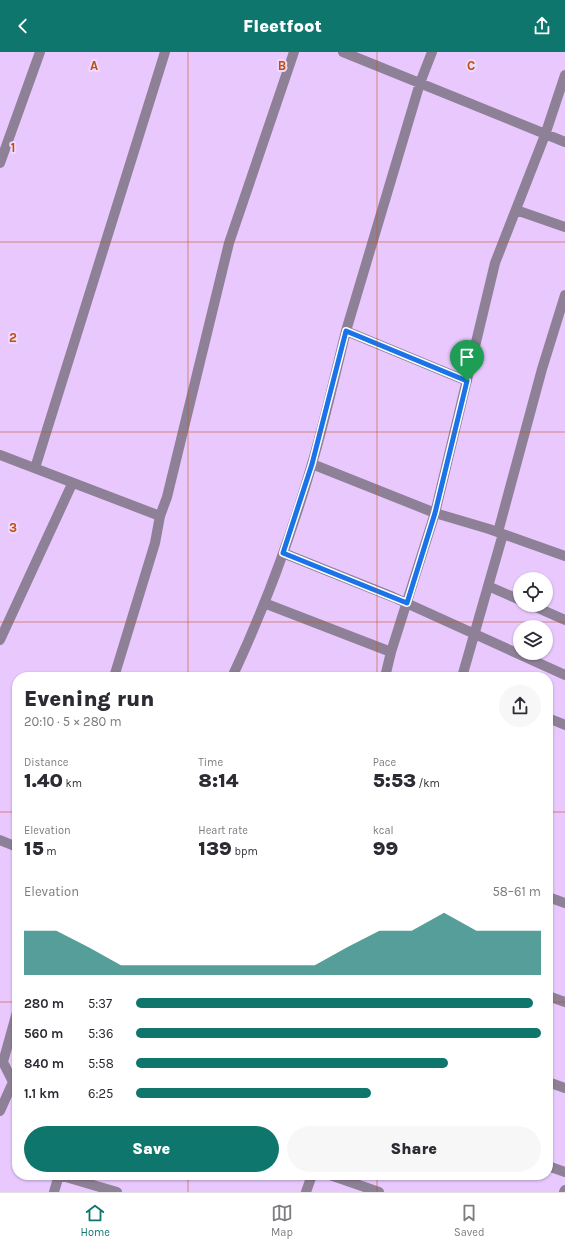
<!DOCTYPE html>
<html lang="en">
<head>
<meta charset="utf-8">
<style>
  :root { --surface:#fff; --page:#f7f7f7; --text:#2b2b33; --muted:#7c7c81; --line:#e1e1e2; --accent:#0f766e }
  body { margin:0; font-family:Karla,sans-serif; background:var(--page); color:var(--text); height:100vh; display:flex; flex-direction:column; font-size:15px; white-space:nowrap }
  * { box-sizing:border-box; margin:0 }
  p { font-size:13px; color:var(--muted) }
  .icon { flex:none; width:22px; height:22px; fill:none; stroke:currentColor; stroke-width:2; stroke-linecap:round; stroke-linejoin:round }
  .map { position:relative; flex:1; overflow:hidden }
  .side { position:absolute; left:12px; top:620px; width:541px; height:508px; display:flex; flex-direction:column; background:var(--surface); border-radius:16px; box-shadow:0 1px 3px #0004 }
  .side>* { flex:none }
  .fabs { position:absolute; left:513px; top:520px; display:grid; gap:8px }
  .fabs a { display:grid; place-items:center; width:40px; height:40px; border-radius:50%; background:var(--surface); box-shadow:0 1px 3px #0004; font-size:20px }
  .pin { position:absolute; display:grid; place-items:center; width:34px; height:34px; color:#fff; margin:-41px -17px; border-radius:50% 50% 50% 0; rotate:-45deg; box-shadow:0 0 4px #0007 }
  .pin .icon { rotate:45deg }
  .round { display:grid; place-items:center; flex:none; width:42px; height:42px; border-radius:21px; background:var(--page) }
  .headline { display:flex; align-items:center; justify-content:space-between; height:68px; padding:0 12px }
  h1 { font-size:22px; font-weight:800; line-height:30px }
  .stats { display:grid; grid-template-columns:repeat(3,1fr); gap:6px; height:68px; padding:4px 12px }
  .stats div { display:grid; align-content:center }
  .stats b { font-size:20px; font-weight:800 }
  .stats small { font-size:11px; font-weight:400 }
  .stats p { font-size:11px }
  .chart { height:112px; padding:8px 12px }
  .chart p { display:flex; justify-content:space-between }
  .chart svg { width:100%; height:72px; margin-top:4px; fill:var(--accent); opacity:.7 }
  .cta { display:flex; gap:8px; margin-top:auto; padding:8px 12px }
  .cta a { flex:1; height:46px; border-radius:24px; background:var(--accent); color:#fff; font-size:16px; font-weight:800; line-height:46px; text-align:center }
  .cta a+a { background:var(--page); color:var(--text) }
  ul { padding:0 12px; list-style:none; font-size:13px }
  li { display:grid; grid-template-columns:64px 48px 1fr; align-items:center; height:30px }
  li i { height:10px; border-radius:5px; background:var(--accent) }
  header { display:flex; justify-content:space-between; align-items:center; height:52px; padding:0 12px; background:var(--accent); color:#fff; font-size:18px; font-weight:800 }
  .tab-bar { display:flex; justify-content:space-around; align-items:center; height:56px; border-top:1px solid var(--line); background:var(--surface); font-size:11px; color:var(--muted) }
  .tab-bar a { display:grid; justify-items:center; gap:2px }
  .tab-bar .current { color:var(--accent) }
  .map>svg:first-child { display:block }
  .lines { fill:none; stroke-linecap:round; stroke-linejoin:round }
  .minor { stroke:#8e8096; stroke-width:10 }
  .route-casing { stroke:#fff; stroke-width:8 }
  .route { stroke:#1a73e8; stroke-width:5 }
  .grid { fill:none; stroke:#c24d13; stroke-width:1; stroke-opacity:0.55 }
  .grid-label { font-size:13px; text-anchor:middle; font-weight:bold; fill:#c24d13; stroke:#eedbfb; stroke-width:4; stroke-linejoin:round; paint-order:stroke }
</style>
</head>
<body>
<header><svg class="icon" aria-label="back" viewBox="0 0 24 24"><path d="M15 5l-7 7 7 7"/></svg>Fleetfoot<svg class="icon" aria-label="share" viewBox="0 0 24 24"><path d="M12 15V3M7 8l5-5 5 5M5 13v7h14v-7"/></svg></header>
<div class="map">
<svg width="565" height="1140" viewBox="0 0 565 1140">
  <rect width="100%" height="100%" fill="#e8c8fd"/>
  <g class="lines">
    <!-- minor -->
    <path class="minor" d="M343,0L565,90
      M432,0L420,31L346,279L467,329
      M565,23L545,83L495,211L435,461L489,477L565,504
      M0,111L40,0
      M516,158L565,175
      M0,403L160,464
      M35,416L165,0
      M498,480L542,317L565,243
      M283,501L393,545L565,623
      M488,534L520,548
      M264,551L391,600L435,461L312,412
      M531,553L565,568
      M0,588L72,432
      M233,623C265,555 291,484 312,412C325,368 335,323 346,279
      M114,625L155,491L160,464L167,445L229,191L294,0
      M385,625L391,600
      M462,625L503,482
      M548,666L565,673
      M0,788L17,795
      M548,845L565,851
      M548,944L565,950
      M0,1009L3,1010L13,1030L17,1032
      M3,1010L17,960
      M548,1030L565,1036
      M0,1059L13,1030
      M548,1114L565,1120
      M59,1123L117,1140
      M330,1123L379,1140
      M54,1140L59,1123
      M306,1140L312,1123
      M564,1140L565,1138"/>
  </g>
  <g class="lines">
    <defs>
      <path id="route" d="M346,279L467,329L435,461L407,551L283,501L312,412Z"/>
    </defs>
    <!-- route casing -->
    <use href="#route" class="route-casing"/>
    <!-- route -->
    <use href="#route" class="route"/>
  </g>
  <!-- grid -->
  <path class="grid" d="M188,0V625M377,0V625M0,190H565M0,380H565M0,570H565M0,760H17M548,760H565M0,950H17M548,950H565M188,1123V1140M377,1123V1140"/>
  <g class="grid-label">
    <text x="94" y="18">A</text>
    <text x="282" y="18">B</text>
    <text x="471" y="18">C</text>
    <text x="13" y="100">1</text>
    <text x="13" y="290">2</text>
    <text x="13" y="480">3</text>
  </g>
</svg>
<div class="fabs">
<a><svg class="icon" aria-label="locate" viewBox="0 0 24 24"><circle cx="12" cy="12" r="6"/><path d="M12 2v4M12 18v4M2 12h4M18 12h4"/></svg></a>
<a><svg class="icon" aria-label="layers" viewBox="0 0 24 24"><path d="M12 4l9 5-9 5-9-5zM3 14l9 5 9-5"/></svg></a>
</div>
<div class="pin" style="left:467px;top:329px;background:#1e9e55"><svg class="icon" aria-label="arrive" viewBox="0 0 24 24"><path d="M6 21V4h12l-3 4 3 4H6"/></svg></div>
<section class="side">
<div class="headline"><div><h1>Evening run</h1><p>20:10 · 5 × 280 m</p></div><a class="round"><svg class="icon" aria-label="share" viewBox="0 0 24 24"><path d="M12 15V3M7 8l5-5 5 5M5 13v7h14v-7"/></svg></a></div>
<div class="stats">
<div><p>Distance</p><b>1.40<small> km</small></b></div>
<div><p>Time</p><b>8:14</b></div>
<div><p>Pace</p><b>5:53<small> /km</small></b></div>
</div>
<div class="stats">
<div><p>Elevation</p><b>15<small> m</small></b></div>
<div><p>Heart rate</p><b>139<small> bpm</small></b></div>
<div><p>kcal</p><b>99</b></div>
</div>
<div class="chart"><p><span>Elevation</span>58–61 m</p>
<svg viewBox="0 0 160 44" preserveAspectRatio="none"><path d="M0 44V17L10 17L20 27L30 38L40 38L50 38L60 38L70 38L80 38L90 38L100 27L110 17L120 17L130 6L140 17L150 17L160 17V44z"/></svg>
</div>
<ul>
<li><b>280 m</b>5:37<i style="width:98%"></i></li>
<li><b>560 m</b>5:36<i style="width:100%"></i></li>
<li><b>840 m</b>5:58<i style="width:77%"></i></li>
<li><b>1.1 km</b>6:25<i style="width:58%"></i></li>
</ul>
<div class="cta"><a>Save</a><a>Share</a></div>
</section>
</div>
<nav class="tab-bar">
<a class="current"><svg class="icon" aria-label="home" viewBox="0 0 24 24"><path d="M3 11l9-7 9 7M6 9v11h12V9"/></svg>Home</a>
<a><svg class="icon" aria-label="map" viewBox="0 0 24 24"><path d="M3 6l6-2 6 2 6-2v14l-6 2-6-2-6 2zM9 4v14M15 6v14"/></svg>Map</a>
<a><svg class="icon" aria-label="saved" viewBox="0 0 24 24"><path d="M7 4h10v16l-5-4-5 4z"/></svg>Saved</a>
</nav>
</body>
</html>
